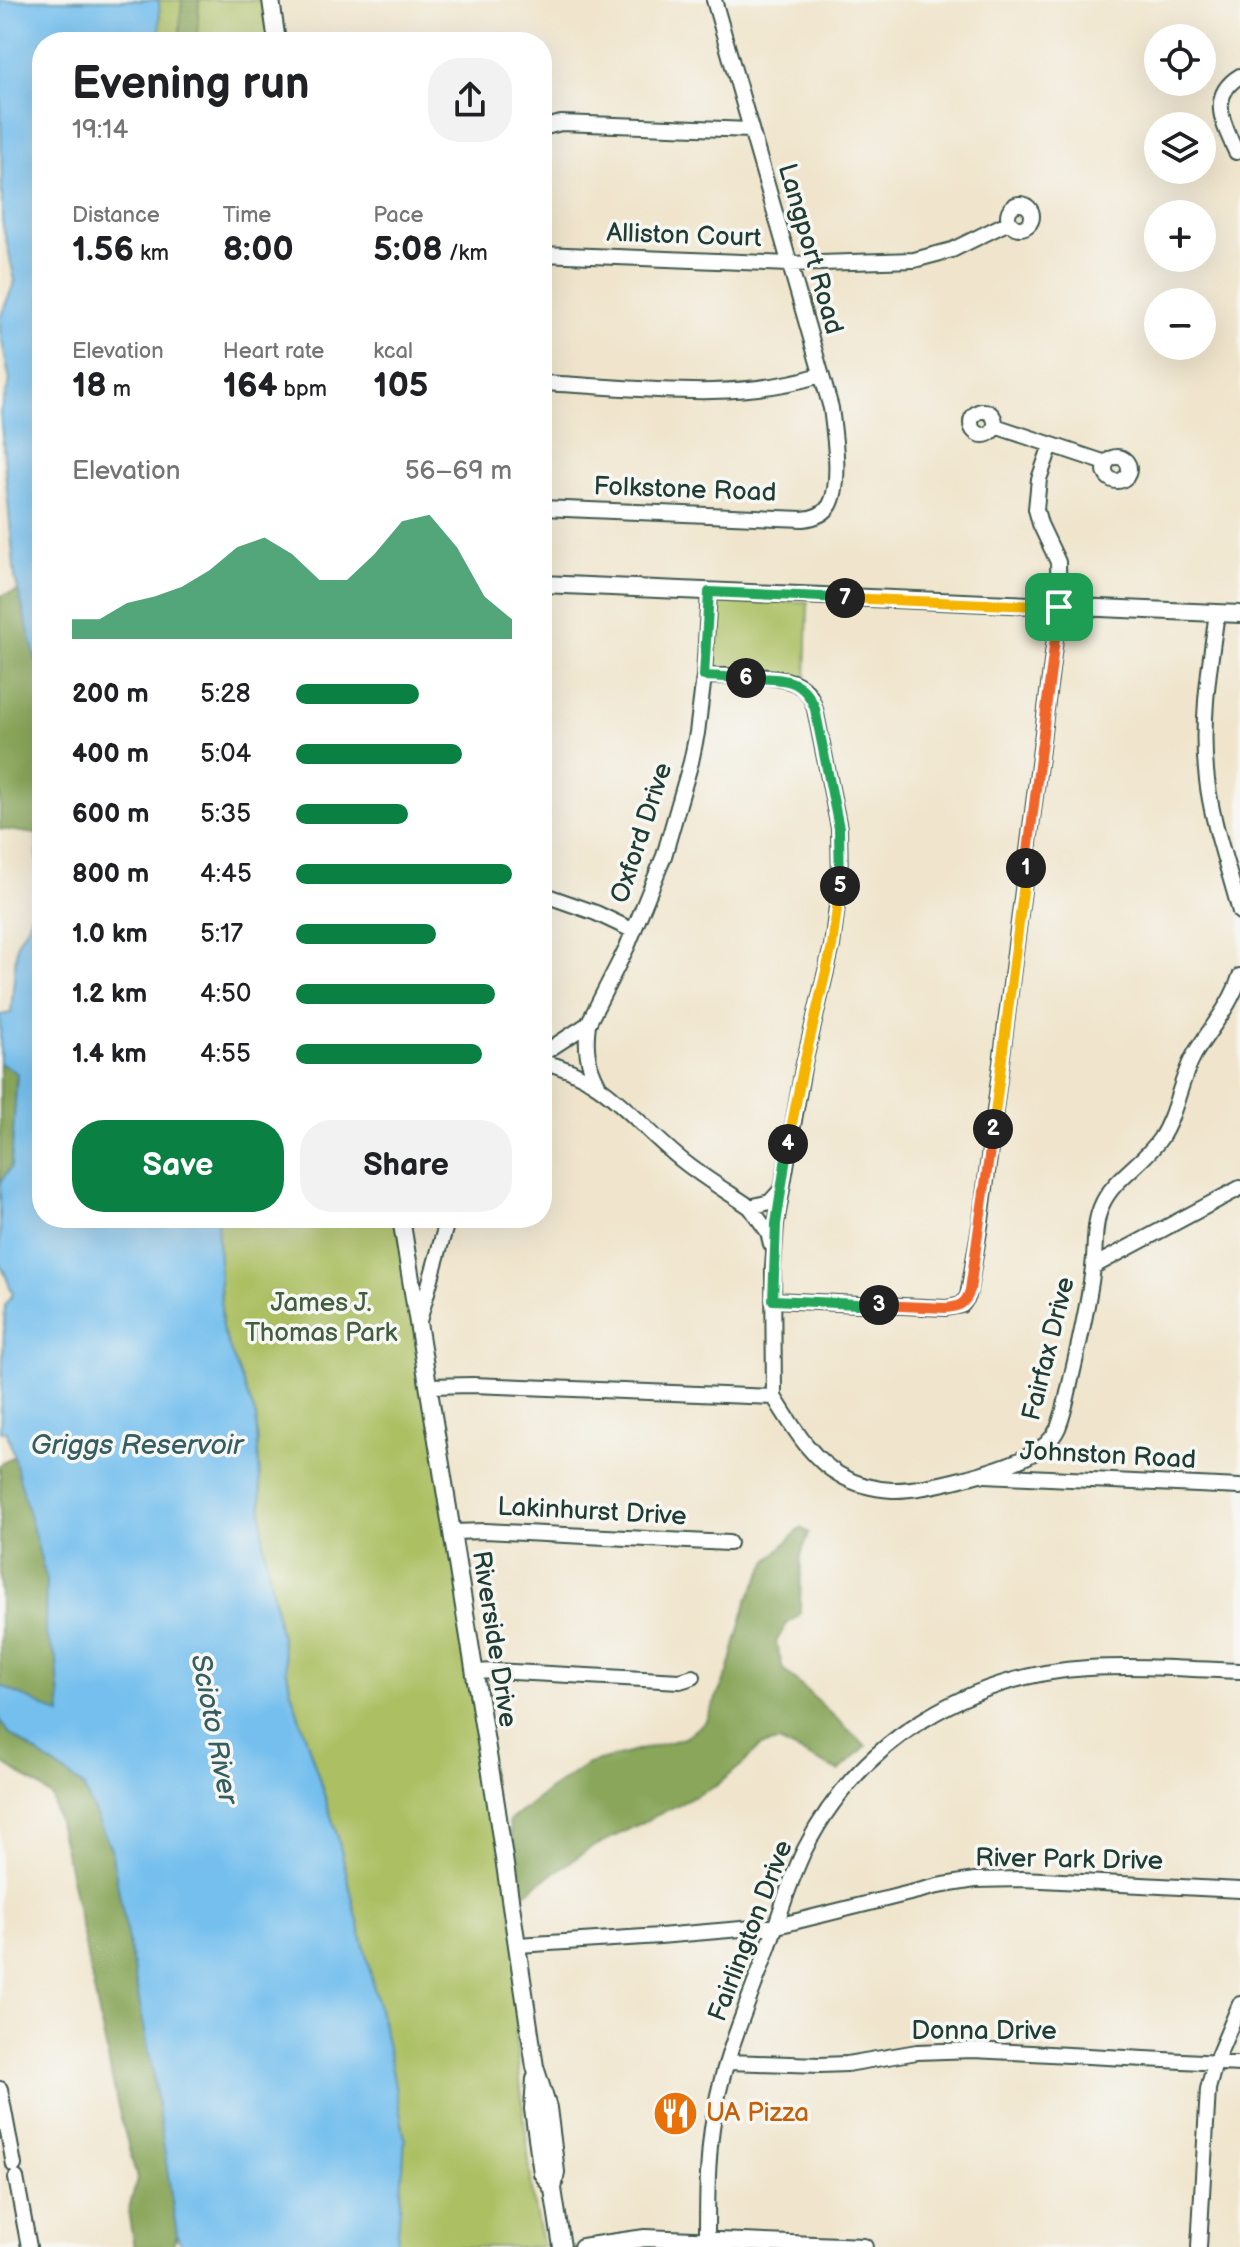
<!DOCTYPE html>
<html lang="en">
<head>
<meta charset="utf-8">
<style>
  :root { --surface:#fff; --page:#f2f2f2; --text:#202124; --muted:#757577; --accent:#0b8043 }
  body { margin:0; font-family:"Balsamiq Sans",sans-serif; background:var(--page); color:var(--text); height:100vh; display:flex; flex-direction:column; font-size:30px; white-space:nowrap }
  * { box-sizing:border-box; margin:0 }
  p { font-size:26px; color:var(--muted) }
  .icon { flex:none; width:44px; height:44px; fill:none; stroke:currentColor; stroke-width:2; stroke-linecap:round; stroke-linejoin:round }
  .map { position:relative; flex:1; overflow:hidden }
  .side { position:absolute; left:32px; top:32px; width:520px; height:1196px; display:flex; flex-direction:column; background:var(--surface); border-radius:32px; box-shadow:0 8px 32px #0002 }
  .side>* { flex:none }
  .fabs { position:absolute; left:1144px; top:24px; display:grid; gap:16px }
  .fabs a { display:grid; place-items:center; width:72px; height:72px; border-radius:50%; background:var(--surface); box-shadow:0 8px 32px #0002; font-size:40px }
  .pin { position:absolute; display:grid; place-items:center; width:68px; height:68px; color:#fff; margin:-34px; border-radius:16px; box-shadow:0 4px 12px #0006 }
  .km { position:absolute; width:40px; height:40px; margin:-20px; border-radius:50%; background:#222; color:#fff; font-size:22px; line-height:40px; text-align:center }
  .round { display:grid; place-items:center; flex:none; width:84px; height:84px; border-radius:32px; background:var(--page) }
  .summary { display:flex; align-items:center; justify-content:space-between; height:136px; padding:0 40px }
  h1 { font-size:44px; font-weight:600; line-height:60px }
  .figures { display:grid; grid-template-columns:repeat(3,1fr); gap:12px; height:136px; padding:8px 40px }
  .figures div { display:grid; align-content:center }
  .figures b { font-size:34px; font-weight:600 }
  .figures small { font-size:22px; font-weight:400 }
  .figures p { font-size:22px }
  .chart { height:224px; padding:16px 40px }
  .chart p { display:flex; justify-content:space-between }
  .chart svg { width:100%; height:144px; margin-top:8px; fill:var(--accent); opacity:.7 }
  .action { display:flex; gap:16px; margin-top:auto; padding:16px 40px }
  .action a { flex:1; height:92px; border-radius:32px; background:var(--accent); color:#fff; font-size:32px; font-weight:600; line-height:92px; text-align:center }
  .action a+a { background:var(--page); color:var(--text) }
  ul { padding:0 40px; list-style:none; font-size:26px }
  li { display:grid; grid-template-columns:128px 96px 1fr; align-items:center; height:60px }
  li i { height:20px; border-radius:10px; background:var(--accent) }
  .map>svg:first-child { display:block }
  .green { fill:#acc064; stroke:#667e4c; stroke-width:2 }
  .forest { fill:#89a65a; stroke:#547247; stroke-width:2 }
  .water { fill:#75bfee; stroke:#4a7e91; stroke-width:2 }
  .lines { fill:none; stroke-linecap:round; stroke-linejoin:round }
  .minor-casing { stroke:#3e564b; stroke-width:18 }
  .major-casing { stroke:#3e564b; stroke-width:20 }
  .minor { stroke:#fff; stroke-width:14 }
  .major { stroke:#fff; stroke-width:16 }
  .split-1-casing { stroke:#fff; stroke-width:16 }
  .split-2-casing { stroke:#fff; stroke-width:16 }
  .split-3-casing { stroke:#fff; stroke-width:16 }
  .split-4-casing { stroke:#fff; stroke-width:16 }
  .split-5-casing { stroke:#fff; stroke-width:16 }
  .split-6-casing { stroke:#fff; stroke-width:16 }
  .split-7-casing { stroke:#fff; stroke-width:16 }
  .split-8-casing { stroke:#fff; stroke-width:16 }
  .split-1 { stroke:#f0652b; stroke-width:10 }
  .split-2 { stroke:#f5b400; stroke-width:10 }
  .split-3 { stroke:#f0652b; stroke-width:10 }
  .split-4 { stroke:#22a559; stroke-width:10 }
  .split-5 { stroke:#f5b400; stroke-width:10 }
  .split-6 { stroke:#22a559; stroke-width:10 }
  .split-7 { stroke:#22a559; stroke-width:10 }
  .split-8 { stroke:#f5b400; stroke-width:10 }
  .labels { text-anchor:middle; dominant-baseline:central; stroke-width:7; stroke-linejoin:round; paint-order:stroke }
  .street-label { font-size:26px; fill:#1f3d34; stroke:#f6f6f2 }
  .park-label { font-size:26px; fill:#425e40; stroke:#f6f6f2 }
  .food-label { font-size:26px; fill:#c56008; stroke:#f6f6f2; text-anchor:start }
  .water-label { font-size:28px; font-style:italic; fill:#345e62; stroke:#f6f6f2 }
</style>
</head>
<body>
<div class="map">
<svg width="1240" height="2247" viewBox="0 0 1240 2247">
  <rect width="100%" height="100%" fill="#f6f6f2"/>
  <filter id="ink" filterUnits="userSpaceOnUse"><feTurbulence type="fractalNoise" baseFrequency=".0125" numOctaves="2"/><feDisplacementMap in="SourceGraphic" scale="16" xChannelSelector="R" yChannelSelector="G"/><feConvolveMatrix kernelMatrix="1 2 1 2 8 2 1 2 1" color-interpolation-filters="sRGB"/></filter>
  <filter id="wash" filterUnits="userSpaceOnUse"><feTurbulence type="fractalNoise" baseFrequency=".006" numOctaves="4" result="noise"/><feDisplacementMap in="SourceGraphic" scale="32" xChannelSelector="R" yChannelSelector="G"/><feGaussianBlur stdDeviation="1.8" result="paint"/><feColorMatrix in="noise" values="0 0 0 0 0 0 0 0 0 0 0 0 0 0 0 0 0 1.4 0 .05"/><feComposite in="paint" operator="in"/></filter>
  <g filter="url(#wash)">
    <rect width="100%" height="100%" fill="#f0e5cc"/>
    <!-- green -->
    <path class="green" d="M159,0H271L277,42H160Z
      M720,599L808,602L806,684L715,671L711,665L714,608Z
      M217,1218H401L523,1980L515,2035L534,2207L543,2247H397L387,2043L338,1838L290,1688L264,1547L256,1417L222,1329Z"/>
    <!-- forest -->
    <path class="forest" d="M182,0H199L197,42H179Z
      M19,591L42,684V796L37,834L0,829V596Z
      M0,1063L17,1072L11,1167L0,1183Z
      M15,1455L46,1578L45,1634L57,1660L61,1716L0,1687V1465Z
      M801,1528L809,1533L801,1555L800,1614L786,1625L776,1642L783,1669L866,1746L839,1771L779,1742L760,1746L744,1763L716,1786L589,1849L520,1896L509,1821L550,1789L588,1764L684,1738L705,1722L728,1673L747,1601L768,1561Z
      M0,1720L10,1734L82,1785L111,1849L153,2075L177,2235L172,2247H134L128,2212L137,2179L117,2103L69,1868L52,1797L40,1787L0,1761Z"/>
    <!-- water -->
    <path class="water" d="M0,0H159L160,42H42V684L15,578L0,412L10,381L0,332V318L15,281L2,221Z
      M42,796V1218H217L222,1329L256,1417L264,1547L290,1688L338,1838L387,2043L405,2139L397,2247H181L177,2235L153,2075L111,1849L82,1785L10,1734L0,1720V1687H4L61,1715L57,1660L45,1634L46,1578L7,1432H0L5,1305L13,1294L0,1262V1183L11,1167L17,1073L0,1063V1015L11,1013L17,943L27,926L39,891L37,834Z"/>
  </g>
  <g filter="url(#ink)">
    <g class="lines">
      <defs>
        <path id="minor" d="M542,128L561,123L751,130
          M1236,152C1224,125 1207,96 1240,76
          M1008 216a12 12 0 1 1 24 0a12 12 0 1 1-24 0Z
          M542,254L789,264L914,260L952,250L1009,222
          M542,383C632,387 734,403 820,375
          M971 423a12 12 0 1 1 24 0a12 12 0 1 1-24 0Z
          M995,426L1106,463
          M1105 469a12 12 0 1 1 24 0a12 12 0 1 1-24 0Z
          M542,508L803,519C813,518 824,515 830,505C842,483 834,432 831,408L714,0
          M1217,613C1209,669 1200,724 1207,780C1212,824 1229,869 1240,912
          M704,676C729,677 782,672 802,687C810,693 812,700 815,709L839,828L840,882L832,946L803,1068L776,1224L773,1267L774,1397
          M542,894L596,913L634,931
          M588,1024C585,1047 587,1064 598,1084
          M542,1054L588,1024L627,947L664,856L691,762L697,733L704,676L709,592
          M542,1062C604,1074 636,1124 683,1161C704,1178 728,1192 750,1207L770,1202L780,1191
          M750,1207L768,1232L771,1244
          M1094,1266L1240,1188
          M773,1300L946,1308L962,1305L968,1296L981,1220L1059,607L1058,562L1040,524L1036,509L1039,479L1051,445
          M419,1321L448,1218
          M429,1386L472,1385L774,1397C792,1425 810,1458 840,1475C855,1484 875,1489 892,1490C925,1491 998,1471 1028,1456C1040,1450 1052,1441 1058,1428C1065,1411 1068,1392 1072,1375C1080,1339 1089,1303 1093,1267C1096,1248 1093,1226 1101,1207C1112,1179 1143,1164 1160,1139C1177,1113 1179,1082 1194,1055C1210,1028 1231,1006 1240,976
          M985,1475L1240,1487
          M453,1532L485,1531L729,1543
          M475,1672L495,1671L680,1681L693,1677
          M518,1945L660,1936L777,1926L938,1886L975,1880L1022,1879L1240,1890
          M728,2062L820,2065L847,2064L917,2052L973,2050L1240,2064
          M0,2089L14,2165
          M16,2178L29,2247
          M707,2240C707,2193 707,2142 718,2095C729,2046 750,1998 767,1951C779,1918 789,1881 805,1849C859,1741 969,1675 1088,1668C1138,1665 1190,1669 1240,1671
          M1199,2247L1208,2089L1215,2063L1240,2004"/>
        <path id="major" d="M271,0L277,42
          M542,584L1240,614
          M401,1218L496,1804L535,2067L548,2108L556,2172L553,2189L562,2247
          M535,2079L533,2109L542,2173L553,2189
          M582,2247L645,2238L864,2247"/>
      </defs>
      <!-- minor casing -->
      <use href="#minor" class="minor-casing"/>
      <!-- major casing -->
      <use href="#major" class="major-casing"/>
      <!-- minor -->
      <use href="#minor" class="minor"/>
      <!-- major -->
      <use href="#major" class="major"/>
    </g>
  </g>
  <g class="lines" filter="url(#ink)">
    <defs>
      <path id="split-1" d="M1026,868L1059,607"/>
      <path id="split-2" d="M993,1129L1026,868"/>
      <path id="split-3" d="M879,1305L946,1308C959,1307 966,1304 970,1290L993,1129"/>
      <path id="split-4" d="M788,1144L776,1224L773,1300L879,1305"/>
      <path id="split-5" d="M788,1144L803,1068L832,946L840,886"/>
      <path id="split-6" d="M746,678C778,679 803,675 815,709L839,828L840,886"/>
      <path id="split-7" d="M746,678L704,676L709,592L845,598"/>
      <path id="split-8" d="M845,598L1059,607"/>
    </defs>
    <!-- split-1 casing -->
    <use href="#split-1" class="split-1-casing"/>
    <!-- split-2 casing -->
    <use href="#split-2" class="split-2-casing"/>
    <!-- split-3 casing -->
    <use href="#split-3" class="split-3-casing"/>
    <!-- split-4 casing -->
    <use href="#split-4" class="split-4-casing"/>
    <!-- split-5 casing -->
    <use href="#split-5" class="split-5-casing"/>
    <!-- split-6 casing -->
    <use href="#split-6" class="split-6-casing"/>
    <!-- split-7 casing -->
    <use href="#split-7" class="split-7-casing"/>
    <!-- split-8 casing -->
    <use href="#split-8" class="split-8-casing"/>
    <!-- split-1 -->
    <use href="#split-1" class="split-1"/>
    <!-- split-2 -->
    <use href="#split-2" class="split-2"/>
    <!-- split-3 -->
    <use href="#split-3" class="split-3"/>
    <!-- split-4 -->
    <use href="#split-4" class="split-4"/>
    <!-- split-5 -->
    <use href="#split-5" class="split-5"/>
    <!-- split-6 -->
    <use href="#split-6" class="split-6"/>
    <!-- split-7 -->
    <use href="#split-7" class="split-7"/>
    <!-- split-8 -->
    <use href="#split-8" class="split-8"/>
  </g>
  <!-- icons -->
  <defs>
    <symbol id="restaurant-disc" viewBox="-11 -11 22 22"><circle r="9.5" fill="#e8710a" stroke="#f6f6f2"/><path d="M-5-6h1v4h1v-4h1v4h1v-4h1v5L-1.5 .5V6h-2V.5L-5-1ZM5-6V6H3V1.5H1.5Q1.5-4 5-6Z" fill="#fff"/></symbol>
  </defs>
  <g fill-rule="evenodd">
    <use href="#restaurant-disc" x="650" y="2088" width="51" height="51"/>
  </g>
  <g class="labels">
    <!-- street labels -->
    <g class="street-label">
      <text transform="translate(684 236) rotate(2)">Alliston Court</text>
      <text transform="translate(810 249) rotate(74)">Langport Road</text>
      <text transform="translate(685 490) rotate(2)">Folkstone Road</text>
      <text transform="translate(642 833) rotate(-72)">Oxford Drive</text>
      <text transform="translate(1049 1349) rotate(-76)">Fairfax Drive</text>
      <text transform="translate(1108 1456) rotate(3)">Johnston Road</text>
      <text transform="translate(592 1512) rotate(3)">Lakinhurst Drive</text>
      <text transform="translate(494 1639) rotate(81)">Riverside Drive</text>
      <text transform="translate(1069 1860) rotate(1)">River Park Drive</text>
      <text transform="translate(751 1931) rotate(-69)">Fairlington Drive</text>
      <text x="984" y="2031">Donna Drive</text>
    </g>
    <!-- park labels -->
    <g class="park-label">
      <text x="321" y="1303">James J.<tspan x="321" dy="30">Thomas Park</tspan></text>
    </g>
    <!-- food labels -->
    <g class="food-label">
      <text x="706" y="2113">UA Pizza</text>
    </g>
    <!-- water labels -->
    <g class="water-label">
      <text x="137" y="1445">Griggs Reservoir</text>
      <text transform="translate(214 1729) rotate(79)">Scioto River</text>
    </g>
  </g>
</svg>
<div class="fabs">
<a><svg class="icon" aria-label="locate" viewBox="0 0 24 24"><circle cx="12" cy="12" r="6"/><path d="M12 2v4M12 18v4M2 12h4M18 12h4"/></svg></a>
<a><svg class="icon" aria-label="layers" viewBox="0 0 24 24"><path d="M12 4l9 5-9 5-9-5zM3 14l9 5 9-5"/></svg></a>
<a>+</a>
<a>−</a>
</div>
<div class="pin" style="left:1059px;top:607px;background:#1e9e55"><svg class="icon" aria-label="arrive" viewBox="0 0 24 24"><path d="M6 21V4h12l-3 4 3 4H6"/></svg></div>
<b class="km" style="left:1026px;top:868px">1</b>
<b class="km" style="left:993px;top:1129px">2</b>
<b class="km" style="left:879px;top:1305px">3</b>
<b class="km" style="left:788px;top:1144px">4</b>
<b class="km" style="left:840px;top:886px">5</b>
<b class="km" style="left:746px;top:678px">6</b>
<b class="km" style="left:845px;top:598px">7</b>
<section class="side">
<div class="summary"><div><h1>Evening run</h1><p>19:14</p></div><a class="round"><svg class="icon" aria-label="share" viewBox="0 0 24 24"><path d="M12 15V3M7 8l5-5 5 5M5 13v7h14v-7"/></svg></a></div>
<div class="figures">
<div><p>Distance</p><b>1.56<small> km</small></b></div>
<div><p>Time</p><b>8:00</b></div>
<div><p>Pace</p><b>5:08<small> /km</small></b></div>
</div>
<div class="figures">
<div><p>Elevation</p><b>18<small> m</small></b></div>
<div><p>Heart rate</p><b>164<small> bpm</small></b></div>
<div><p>kcal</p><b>105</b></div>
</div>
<div class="chart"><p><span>Elevation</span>56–69 m</p>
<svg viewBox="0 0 160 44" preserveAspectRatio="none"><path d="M0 44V38L10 38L20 33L30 31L40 28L50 23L60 16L70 13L80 18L90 26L100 26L110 18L120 8L130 6L140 16L150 31L160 38V44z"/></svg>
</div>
<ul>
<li><b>200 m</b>5:28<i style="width:57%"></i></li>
<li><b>400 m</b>5:04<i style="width:77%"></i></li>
<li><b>600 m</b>5:35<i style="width:52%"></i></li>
<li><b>800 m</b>4:45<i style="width:100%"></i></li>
<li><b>1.0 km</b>5:17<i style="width:65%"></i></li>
<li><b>1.2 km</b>4:50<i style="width:92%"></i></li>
<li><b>1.4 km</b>4:55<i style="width:86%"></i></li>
</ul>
<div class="action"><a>Save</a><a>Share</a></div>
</section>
</div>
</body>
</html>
